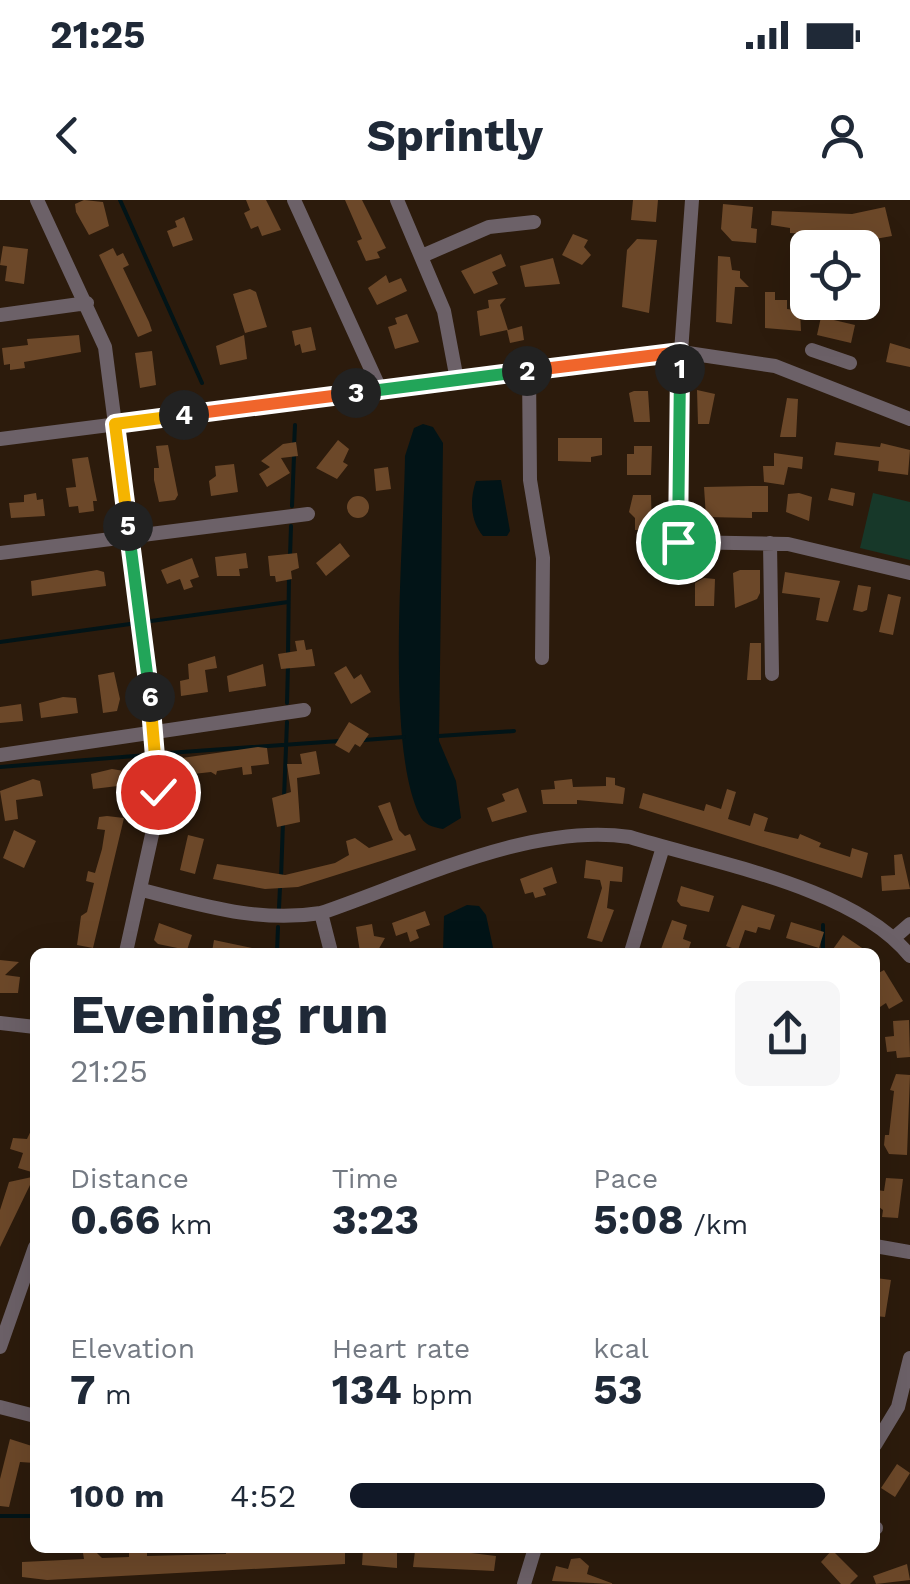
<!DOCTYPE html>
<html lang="en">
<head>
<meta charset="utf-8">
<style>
  :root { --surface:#fff; --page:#f6f6f7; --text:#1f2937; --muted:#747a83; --accent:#111827 }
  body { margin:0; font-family:"Work Sans",sans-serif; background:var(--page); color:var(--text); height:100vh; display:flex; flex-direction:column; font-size:38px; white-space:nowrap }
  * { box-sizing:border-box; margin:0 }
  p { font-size:32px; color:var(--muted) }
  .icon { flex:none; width:55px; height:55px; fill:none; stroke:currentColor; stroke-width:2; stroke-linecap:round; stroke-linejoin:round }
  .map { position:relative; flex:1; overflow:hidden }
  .details { position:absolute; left:30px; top:748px; width:850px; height:605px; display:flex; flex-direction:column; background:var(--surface); border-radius:15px; box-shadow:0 10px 40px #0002 }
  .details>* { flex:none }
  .tools { position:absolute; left:790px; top:30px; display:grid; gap:20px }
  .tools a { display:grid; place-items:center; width:90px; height:90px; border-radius:15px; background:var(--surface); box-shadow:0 10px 40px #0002; font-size:50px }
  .pin { position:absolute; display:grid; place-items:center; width:85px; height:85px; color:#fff; margin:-42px; border:5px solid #fff; border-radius:50%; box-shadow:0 2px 10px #0007 }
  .km { position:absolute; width:50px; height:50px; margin:-25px; border-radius:50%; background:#222; color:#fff; font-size:28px; line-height:50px; text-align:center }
  .round { display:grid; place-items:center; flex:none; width:105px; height:105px; border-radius:15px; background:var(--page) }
  .headline { display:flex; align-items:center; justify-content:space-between; height:170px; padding:0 40px }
  h1 { font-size:55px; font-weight:700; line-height:75px }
  .metrics { display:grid; grid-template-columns:repeat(3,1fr); gap:15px; height:170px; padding:10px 40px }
  .metrics div { display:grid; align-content:center }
  .metrics b { font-size:42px; font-weight:700 }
  .metrics small { font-size:28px; font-weight:400 }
  .metrics p { font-size:28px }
  ul { padding:0 40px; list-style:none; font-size:32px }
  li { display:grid; grid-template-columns:160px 120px 1fr; align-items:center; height:75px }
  li i { height:25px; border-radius:12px; background:var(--accent) }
  .status { display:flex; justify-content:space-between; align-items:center; height:70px; padding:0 50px; background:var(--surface); direction:ltr }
  .status svg { height:28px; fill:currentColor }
  header { display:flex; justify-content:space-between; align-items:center; height:130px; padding:0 40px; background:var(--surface); font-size:45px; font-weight:700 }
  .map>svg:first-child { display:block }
  .green { fill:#173829 }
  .water { fill:#021417 }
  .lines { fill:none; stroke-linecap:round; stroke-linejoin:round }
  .stream { stroke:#021417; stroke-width:4 }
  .building { fill:#6c4829 }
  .minor { stroke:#6c6168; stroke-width:14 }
  .split-1-casing { stroke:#fff; stroke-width:20 }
  .split-2-casing { stroke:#fff; stroke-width:20 }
  .split-3-casing { stroke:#fff; stroke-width:20 }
  .split-4-casing { stroke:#fff; stroke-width:20 }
  .split-5-casing { stroke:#fff; stroke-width:20 }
  .split-6-casing { stroke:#fff; stroke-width:20 }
  .split-7-casing { stroke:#fff; stroke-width:20 }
  .split-1 { stroke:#22a559; stroke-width:12 }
  .split-2 { stroke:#f0652b; stroke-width:12 }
  .split-3 { stroke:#22a559; stroke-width:12 }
  .split-4 { stroke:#f0652b; stroke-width:12 }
  .split-5 { stroke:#f5b400; stroke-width:12 }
  .split-6 { stroke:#22a559; stroke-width:12 }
  .split-7 { stroke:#f5b400; stroke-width:12 }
</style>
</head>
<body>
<div class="status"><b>21:25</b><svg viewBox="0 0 49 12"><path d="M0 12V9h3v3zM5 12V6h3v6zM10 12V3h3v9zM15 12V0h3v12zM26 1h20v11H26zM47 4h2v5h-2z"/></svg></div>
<header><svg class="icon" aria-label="back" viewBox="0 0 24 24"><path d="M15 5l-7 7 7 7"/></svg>Sprintly<svg class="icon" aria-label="person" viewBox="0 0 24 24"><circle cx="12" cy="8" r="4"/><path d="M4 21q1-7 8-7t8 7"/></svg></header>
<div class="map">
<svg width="910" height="1384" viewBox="0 0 910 1384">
  <rect width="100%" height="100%" fill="#2c1b0c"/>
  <!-- green -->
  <path class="green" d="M873,293L910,302V360L860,348Z"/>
  <!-- water -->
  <path class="water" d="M423,224L433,227L443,243L439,541L456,581L461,618L443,629C432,627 424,625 419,614C385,542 404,343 405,256L414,228Z
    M501,280L510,331L507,336H483C471,322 469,301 476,281Z
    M467,705L479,706L486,715L494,752H443L444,716Z"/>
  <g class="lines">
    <!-- stream -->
    <path class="stream" d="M120,0L202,183
      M294,247L295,225
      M292,306L294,256
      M290,356L291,326
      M151,421L288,402
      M0,442L130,424
      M288,456L289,375
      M287,503L288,465
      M439,536L514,531
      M364,540L404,537
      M168,553L339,541
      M0,567L147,555
      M284,598L287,522
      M281,678L283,622
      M279,708L280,687
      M277,752L278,727
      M823,752V725
      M0,1316H35"/>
  </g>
  <!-- building -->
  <path class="building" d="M84,0L103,2L109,26L89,35L76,12L75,4Z
    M246,0H266L281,30L262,36L258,26L251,29L244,13L250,10Z
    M345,0H362L386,48L377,52L380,58L366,61L357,41L362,39Z
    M633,0H658L656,22L631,20Z
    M723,4L753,7L751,28L757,29L756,43L732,41L721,29Z
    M885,7L892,36L875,39L876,47L865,48L862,37L790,33V28L771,25L772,11L852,14Z
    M184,17L193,40L173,47L167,31L177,27L175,21Z
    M573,34L588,40L584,47L591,55L582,65L562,55Z
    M637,39L657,40L649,113L622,107L627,50Z
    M3,46L28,49L24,84L5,81L7,66L0,65Z
    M113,48L117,56L123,53L129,65L123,68L149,122L152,131L138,137L99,55Z
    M501,54L506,66L492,72L498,84L474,94L461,71Z
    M718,56L730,57L732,70L740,71V78L749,87H735L732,124L716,122Z
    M553,58L560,84L525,87L520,66Z
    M386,75L389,83L401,78L407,91L377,105L368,88Z
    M250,89L256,92L267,127L245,133L233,94Z
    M765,92H775V100H787V109L800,111L801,131L765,128Z
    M506,98L500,105L508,130L522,126L524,140L510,143L507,130L480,136L477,111L489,108L488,100Z
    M407,114L419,142L395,149L388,127L397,124L395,118Z
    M821,117L855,125L851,143L817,135Z
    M311,127L316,150L302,153L300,144L295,146L292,131Z
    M79,135L81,152L24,162L25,168L10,170V164L4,165L2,148L28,145L27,139Z
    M244,135L247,159L220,165L216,146Z
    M890,143L910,149V167L886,162Z
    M152,151L156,185L140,188L135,153Z
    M697,190L715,194L709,224H698Z
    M634,191H648L650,222H634L629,193Z
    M787,198L798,199L796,237H780Z
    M558,238H602V255L591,257V262L558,261Z
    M338,240L349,249L343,262L348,265L337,279L316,268Z
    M296,242L298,256L281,258L290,273L267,287L259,274L270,267L261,261L283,244Z
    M836,242L880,247L881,243L910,250L908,275L878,271L879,261L834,255Z
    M168,245L178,295L175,300L159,302L154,280V268H159L156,246Z
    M634,246H652L651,275H627V254H634Z
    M774,253L803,257L802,269L788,267L784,285L764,282L763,266H774Z
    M88,257L97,301H93L94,311L79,313L78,306L69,307L66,288L76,287L72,259Z
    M234,264L238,292L211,296L209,281L216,276L215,266Z
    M388,267L391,289L376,291L374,269Z
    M751,286H768V312H752V318L706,317L704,287Z
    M831,288L855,293L853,306L828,300Z
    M36,293L37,300L43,299L45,316L11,318L9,303L24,302V295Z
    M799,293L812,297L809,321L786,312L788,294Z
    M633,295H651L652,330H635V318L629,312Z
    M347 307a11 11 0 1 1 22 0a11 11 0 1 1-22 0Z
    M340,343L350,356L326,376L316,363Z
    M246,353L248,368L239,369L240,376H217L215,357Z
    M297,353L299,368L291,371L292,379L276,382L275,376H270L268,356Z
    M192,358L199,377L190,380L193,387L184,390L180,379L167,384L161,370Z
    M97,370L104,372L106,386L32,396L31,381Z
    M740,370H760V393L757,399L735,408L733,373Z
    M785,372L840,381L828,422L816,420L820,398L782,393Z
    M704,378L715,379L714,406H695V383Z
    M858,385L871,387L867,410L862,412L853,410Z
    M888,394L901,397L893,435L879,432Z
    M304,440L306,450L312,449L315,466L281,469L278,454L297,451L295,441Z
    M750,443H761V480H747Z
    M215,456L217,468L205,470L208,492L181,496L180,481L189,479L188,464Z
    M263,464L266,486L229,492L227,476Z
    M346,466L354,479L361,474L371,492L351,504L334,473Z
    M114,472L120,499L117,511L103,513L98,475Z
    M63,497L76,498L78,513L41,518L39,503Z
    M21,504L23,521L0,523V507Z
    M349,522L369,534L360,547L355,544L349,553L335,545Z
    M258,547L267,548L269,564L251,566L252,574L243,575L242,567L217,571L216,575L211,572L184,575L182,558Z
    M316,551L320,574L297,578L300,622L277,627L272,598L291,592L287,564H302L300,554Z
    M112,569L124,571L126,585L93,589L91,574Z
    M606,577L615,578V585L625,588L623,604L577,600V604H543L541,590L555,589L554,581L572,579L573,587L606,586Z
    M33,579L40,581L43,596L16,600L18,619L5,621L0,591Z
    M518,588L527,612L492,622L487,608L505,601L502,594Z
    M727,589L736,592L728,619L750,626L754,613L768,618L764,631L798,639L800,634L821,643L819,647L850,657L852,648L868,653L862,678L639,608L643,593L704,611L706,604L721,609Z
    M390,602L399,630L405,636L410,634L416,650L298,687L265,689L213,679L217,664L285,675L335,663L349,655L346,641L355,638L369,648L393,640L378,606Z
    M107,616L124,618L93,748L77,745L81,716L87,712L94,683L86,681L88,671L95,673L102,649L105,630L97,629L99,617Z
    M14,630L36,641L24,668L3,658Z
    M188,635L204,639L195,674L180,670Z
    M902,654L910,689L882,691L881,676L895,675L894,655Z
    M586,660L623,667L622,682L610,681L607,708L614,710L602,742L587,738L602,688L600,680L584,678Z
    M552,667L557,683L543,688L546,695L535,698L533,692L525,694L520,679Z
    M681,686L714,696L709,712L681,706L677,701Z
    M742,705L775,715L770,730L758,727L756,733L745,730L738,750L726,746Z
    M425,711L430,725L416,730L419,738L410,742L407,732L396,736L392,723Z
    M672,720L687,725L683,739L691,742L688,751L660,752Z
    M791,722L824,732L819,748L786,738Z
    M159,723L192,735L187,750L158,744L154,740Z
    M372,724L374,736L385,738L377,752H360L356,727Z
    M843,735L868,752H831Z
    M214,740L252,748L251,752H212Z
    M0,760L19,762L5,775L20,777L18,793H0Z
    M884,770L903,801L889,809L886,803L880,807L875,799V775Z
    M909,820L910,857L897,858L896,851L887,852L885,837L894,836L893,821Z
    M896,874L910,875L907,955L889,954L884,945L885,935H889L894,891L890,890Z
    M35,922V973L18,968L23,953L10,949L13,938L27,939Z
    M32,977L30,985L0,1047V1010L9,982Z
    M886,978L903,979L898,1018L882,1017L883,1010L875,1004L877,990L884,991Z
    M876,1078L891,1080L885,1117L875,1116Z
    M10,1239L35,1247V1263L20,1262L9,1307L0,1306V1279Z
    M897,1264L910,1273L895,1297L881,1288Z
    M147,1348V1356L226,1354V1348H245V1351L345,1348V1364L47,1380L22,1377V1362L84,1359L83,1353L96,1352L102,1358L129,1357V1349Z
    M389,1348L397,1350V1368L362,1365L363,1349Z
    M430,1348L496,1356L494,1371L413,1367L415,1351L430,1353Z
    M832,1350L858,1376L850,1384H841L821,1362Z
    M580,1358L589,1366L587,1374L614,1384L552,1381L556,1366L568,1369L571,1359Z
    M907,1364L910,1380L876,1384L873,1376Z"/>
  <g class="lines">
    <!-- minor -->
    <path class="minor" d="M37,0L105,147L155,532L157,612L126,752
      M294,0L380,189
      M397,0L444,111L457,180
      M422,56L489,27L534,22
      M0,115L87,103
      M812,150L850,163
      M529,170L530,280L543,358L542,458
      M0,239L681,152L775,166L910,219
      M678,342L788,344L910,373
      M770,343L772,474
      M0,353L308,314
      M677,364L681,152L692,0
      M0,555L304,510
      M142,690C202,705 258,723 321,713C415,681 532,622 630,637C714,663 855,687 910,756
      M321,713L331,752
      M895,737L910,724
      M631,752L663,647
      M0,823L35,827
      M875,1046L910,1052
      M0,1147L35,1047
      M0,1207L35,1216
      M875,1245L898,1207L910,1158
      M875,1328H876
      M524,1384L535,1348"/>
  </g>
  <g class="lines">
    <defs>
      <path id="split-1" d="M678,342L680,169"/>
      <path id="split-2" d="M527,171L681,152L680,169"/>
      <path id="split-3" d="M356,193L527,171"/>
      <path id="split-4" d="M184,215L356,193"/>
      <path id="split-5" d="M128,326L115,224L184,215"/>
      <path id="split-6" d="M128,326L150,497"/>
      <path id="split-7" d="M150,497L158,592"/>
    </defs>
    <!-- split-1 casing -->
    <use href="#split-1" class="split-1-casing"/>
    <!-- split-2 casing -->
    <use href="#split-2" class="split-2-casing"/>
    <!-- split-3 casing -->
    <use href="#split-3" class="split-3-casing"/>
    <!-- split-4 casing -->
    <use href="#split-4" class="split-4-casing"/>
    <!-- split-5 casing -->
    <use href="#split-5" class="split-5-casing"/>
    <!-- split-6 casing -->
    <use href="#split-6" class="split-6-casing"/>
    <!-- split-7 casing -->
    <use href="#split-7" class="split-7-casing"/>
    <!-- split-1 -->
    <use href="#split-1" class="split-1"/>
    <!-- split-2 -->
    <use href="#split-2" class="split-2"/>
    <!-- split-3 -->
    <use href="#split-3" class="split-3"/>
    <!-- split-4 -->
    <use href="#split-4" class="split-4"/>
    <!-- split-5 -->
    <use href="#split-5" class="split-5"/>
    <!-- split-6 -->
    <use href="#split-6" class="split-6"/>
    <!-- split-7 -->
    <use href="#split-7" class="split-7"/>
  </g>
</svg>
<div class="tools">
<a><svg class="icon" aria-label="locate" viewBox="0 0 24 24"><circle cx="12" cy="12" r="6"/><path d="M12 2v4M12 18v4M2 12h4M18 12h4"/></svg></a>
</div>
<div class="pin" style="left:678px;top:342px;background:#1e9e55"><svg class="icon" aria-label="arrive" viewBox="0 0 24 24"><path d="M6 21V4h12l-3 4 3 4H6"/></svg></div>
<div class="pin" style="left:158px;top:592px;background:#d93025"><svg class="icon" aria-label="check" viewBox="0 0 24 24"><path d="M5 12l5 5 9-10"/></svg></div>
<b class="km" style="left:680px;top:169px">1</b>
<b class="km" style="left:527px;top:171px">2</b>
<b class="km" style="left:356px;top:193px">3</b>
<b class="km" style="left:184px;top:215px">4</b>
<b class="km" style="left:128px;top:326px">5</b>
<b class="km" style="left:150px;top:497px">6</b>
<section class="details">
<div class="headline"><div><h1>Evening run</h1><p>21:25</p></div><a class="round"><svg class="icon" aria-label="share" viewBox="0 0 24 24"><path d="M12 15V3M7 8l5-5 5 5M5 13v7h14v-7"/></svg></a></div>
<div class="metrics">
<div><p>Distance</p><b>0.66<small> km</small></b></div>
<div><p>Time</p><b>3:23</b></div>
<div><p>Pace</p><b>5:08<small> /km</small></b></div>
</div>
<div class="metrics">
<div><p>Elevation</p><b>7<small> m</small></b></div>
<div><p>Heart rate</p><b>134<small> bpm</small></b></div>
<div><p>kcal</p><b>53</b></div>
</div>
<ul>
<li><b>100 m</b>4:52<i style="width:97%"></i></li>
</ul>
</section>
</div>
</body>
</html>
